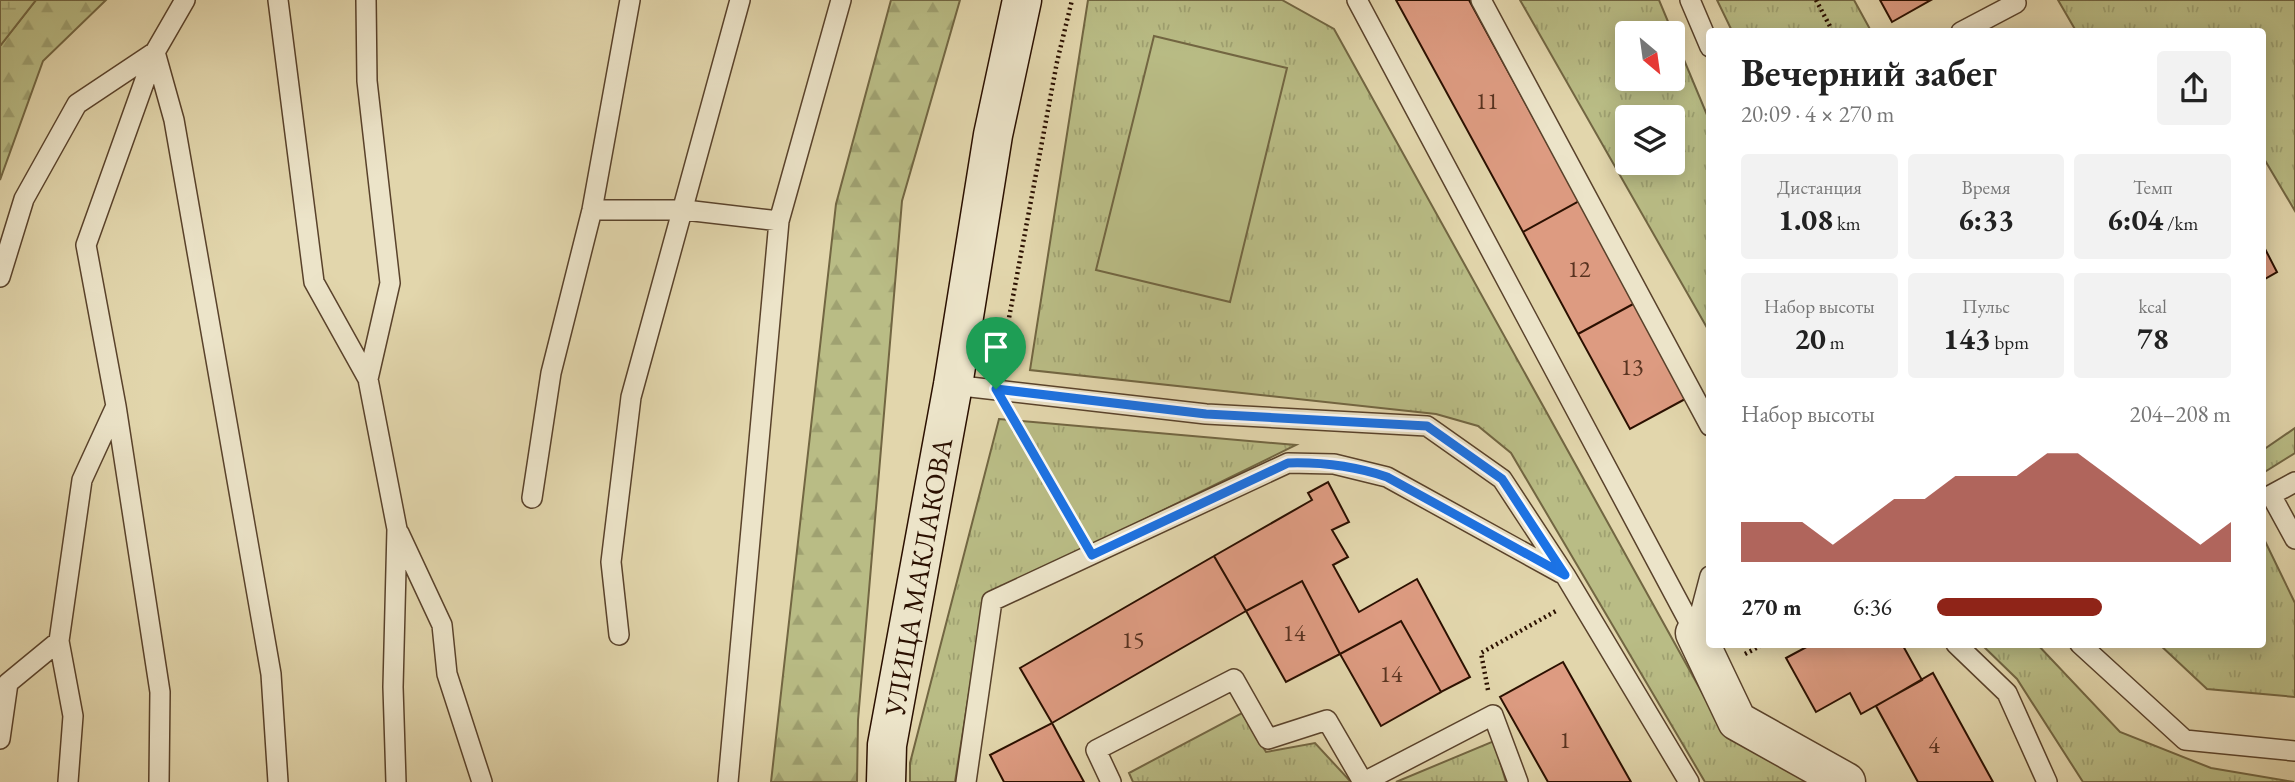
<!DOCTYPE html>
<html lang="ru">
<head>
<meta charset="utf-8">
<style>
  :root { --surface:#fff; --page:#f2f2f2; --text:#222; --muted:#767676; --accent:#8f2418 }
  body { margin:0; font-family:"EB Garamond",serif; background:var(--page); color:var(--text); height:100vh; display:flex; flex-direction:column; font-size:26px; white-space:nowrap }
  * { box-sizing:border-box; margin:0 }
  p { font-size:23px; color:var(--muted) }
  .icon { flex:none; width:38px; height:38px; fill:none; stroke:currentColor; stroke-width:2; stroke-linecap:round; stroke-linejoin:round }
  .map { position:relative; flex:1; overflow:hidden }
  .side { position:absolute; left:1706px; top:28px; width:560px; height:620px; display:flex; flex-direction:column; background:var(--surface); border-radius:7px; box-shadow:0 4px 18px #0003 }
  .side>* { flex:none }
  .needle { width:46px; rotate:151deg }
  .buttons { position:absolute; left:1615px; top:21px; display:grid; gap:14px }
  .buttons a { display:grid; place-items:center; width:70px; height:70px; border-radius:7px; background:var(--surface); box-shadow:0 4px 18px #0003; font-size:35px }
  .pin { position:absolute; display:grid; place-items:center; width:60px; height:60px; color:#fff; margin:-72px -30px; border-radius:50% 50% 50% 0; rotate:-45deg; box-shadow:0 0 7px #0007 }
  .pin .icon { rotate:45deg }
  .round { display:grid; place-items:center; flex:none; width:74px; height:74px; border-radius:7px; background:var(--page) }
  .headline { display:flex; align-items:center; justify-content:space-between; height:119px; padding:0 35px }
  h1 { font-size:38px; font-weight:700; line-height:52px }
  .stats { display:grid; grid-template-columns:repeat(3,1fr); gap:10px; height:119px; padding:7px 35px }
  .stats div { display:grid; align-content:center; border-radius:7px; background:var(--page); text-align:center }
  .stats b { font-size:30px; font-weight:700 }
  .stats small { font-size:19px; font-weight:400 }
  .stats p { font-size:19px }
  .chart { height:196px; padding:14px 35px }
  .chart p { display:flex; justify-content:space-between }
  .chart svg { width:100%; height:126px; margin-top:7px; fill:var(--accent); opacity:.7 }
  ul { padding:0 35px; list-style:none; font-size:23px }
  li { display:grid; grid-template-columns:112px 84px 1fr; align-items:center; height:52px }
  li i { height:18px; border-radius:9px; background:var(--accent) }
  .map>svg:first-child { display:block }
  .grass { fill:url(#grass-tufts); stroke:#726642; stroke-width:2; fill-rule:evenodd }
  .forest { fill:url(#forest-firs); stroke:#726642; stroke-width:2 }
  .wetland { fill:url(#wetland-marsh); stroke:#726642; stroke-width:2 }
  .garden { fill:#b9bc85; stroke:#726642; stroke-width:2 }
  .building { fill:#dd9b81; stroke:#2b1000; stroke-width:2 }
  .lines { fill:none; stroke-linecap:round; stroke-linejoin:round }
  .lane-casing { stroke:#59422b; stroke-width:22 }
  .street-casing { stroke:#59422b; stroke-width:41 }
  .secondary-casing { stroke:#2b1000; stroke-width:41 }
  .path { stroke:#2b1000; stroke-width:4.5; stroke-dasharray:2 3.5; stroke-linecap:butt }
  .lane { stroke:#ece4c9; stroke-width:19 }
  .street { stroke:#ece4c9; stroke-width:38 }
  .secondary { stroke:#ece4c9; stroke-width:38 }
  .route-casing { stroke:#fff; stroke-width:14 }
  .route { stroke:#1a73e8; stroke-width:9 }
  .labels { text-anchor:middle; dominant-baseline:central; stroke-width:5; stroke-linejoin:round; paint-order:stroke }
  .number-label { font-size:24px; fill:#583320 }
  .street-label { font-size:28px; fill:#2b1000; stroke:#ece4c9 }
</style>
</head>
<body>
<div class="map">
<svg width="2295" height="782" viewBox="0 0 2295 782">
  <defs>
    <pattern id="grass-tufts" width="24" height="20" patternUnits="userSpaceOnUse" patternTransform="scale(1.75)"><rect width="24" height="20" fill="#b9bc85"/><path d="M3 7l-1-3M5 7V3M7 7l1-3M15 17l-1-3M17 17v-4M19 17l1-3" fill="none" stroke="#9fa171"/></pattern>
    <pattern id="forest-firs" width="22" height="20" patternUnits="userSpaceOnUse" patternTransform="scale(1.75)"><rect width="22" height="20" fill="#b9bc85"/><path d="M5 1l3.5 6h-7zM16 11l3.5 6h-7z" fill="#9fa171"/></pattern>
    <pattern id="wetland-marsh" width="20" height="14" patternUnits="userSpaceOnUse" patternTransform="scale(1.75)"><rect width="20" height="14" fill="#b9bc85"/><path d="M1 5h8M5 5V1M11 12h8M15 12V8" fill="none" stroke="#9fa171"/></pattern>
  </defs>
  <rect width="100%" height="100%" fill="#e2d6ac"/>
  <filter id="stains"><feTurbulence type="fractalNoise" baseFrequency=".00286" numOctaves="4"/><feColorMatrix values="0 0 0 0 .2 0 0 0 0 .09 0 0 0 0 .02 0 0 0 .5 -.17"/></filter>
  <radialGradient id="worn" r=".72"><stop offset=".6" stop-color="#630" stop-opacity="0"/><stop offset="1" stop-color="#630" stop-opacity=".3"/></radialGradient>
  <!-- grass -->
  <path class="grass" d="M1088,0H1282L1334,29L1725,734L1808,782H1705L1511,453L1478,426L1436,414L1030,370Z
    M1520,0H1659L1710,122V333ZM1628,33H1673V79H1628ZM1628,117H1673V163H1628Z
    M1717,0H1854L1871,31H1732Z
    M2058,0H2295V211L2263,157V32L2076,31Z
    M999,419L1296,445L984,598L955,782H910V763Z
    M2295,428V453L2263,473V450Z
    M2263,537L2295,603V697L2207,689L2159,644H2263Z
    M1981,644H2037L2120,732L2211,768L2294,782H2083L2017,679Z
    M1242,713L1266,752L1315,743L1351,782H1133L1129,773Z
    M1494,741L1506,782H1396Z"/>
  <!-- forest -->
  <path class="forest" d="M36,0H106L43,61L0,180V46Z
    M891,0H960L902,201L858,720L857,782H771L836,204Z"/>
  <!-- wetland -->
  <path class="wetland" d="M0,0H36L0,46Z"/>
  <!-- garden -->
  <path class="garden" d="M1154,36L1287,68L1230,302L1096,270Z"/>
  <!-- building -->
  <path class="building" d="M1396,0H1469L1579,201L1523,232Z
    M1880,0H1931L1892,22Z
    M1579,201L1635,303L1578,334L1523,232Z
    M2263,245L2277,272L2263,280Z
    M1635,303L1687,398L1630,429L1578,334Z
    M1328,482L1349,522L1332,530L1348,557L1333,565L1359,612L1417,579L1470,677L1441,692L1401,621L1340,654L1302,581L1246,611L1214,556L1312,500L1308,493Z
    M1214,556L1246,611L1052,723L1020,668Z
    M1302,581L1340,654L1286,682L1246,611Z
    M1401,621L1441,692L1381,726L1340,654Z
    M1812,644H1902L1922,680L1861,714L1850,693L1816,712L1786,658Z
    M1563,662L1631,782H1548L1500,697Z
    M1933,673L1993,782H1918L1876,706Z
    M1052,723L1084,782H1004L990,755Z"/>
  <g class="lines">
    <defs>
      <path id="lane" d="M185,0L155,52L174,120L271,674L278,782
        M278,0L314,282L368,379L397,529L393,687L396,782
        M366,0L367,81L390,283L368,379
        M1357,0L1695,633
        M1481,0L1710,426
        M1690,0L1710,47
        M1961,32L2016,3L2015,0
        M155,52L86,245L116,406L160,692L159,782
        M592,210H685L779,221
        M0,277L24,199L77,104L155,52
        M953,385L1206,414L1427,426L1502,479L1565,575L1689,782
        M2295,482L2271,495L2295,539
        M532,498L551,373L592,210L630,0
        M399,533L442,625L447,674L482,782
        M1695,633L1710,576
        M619,635L611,562L631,397L740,0
        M1956,644L2007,693L2047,782
        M2080,644L2185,740L2295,751
        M0,739L8,683L59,641
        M68,782L73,716L59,641L82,480L116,406
        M728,782L779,221L841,0
        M966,782L992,601L1288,463L1334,464L1387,477L1561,573
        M1111,782L1096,750L1234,679L1268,739L1327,720L1363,782
        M1364,782L1493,715L1518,782"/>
      <path id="street" d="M1695,633L1737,721L1846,782"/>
      <path id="secondary" d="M886,782L887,745L953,385L993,135L1022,0"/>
    </defs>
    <!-- lane casing -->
    <use href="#lane" class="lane-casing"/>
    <!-- street casing -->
    <use href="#street" class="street-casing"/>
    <!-- secondary casing -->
    <use href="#secondary" class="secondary-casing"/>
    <!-- path -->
    <path class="path" d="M1816,0L1833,32
      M1000,366L1057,62L1072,0
      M1013,419L1079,533
      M1745,654L1764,644
      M1488,690L1481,653L1556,611"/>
    <!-- lane -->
    <use href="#lane" class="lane"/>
    <!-- street -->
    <use href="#street" class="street"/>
    <!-- secondary -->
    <use href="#secondary" class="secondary"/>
  </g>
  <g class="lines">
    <defs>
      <path id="route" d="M996,389L1206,414L1427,426L1502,479L1565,575L1387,477C1354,466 1323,462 1288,463L1092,555Z"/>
    </defs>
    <!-- route casing -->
    <use href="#route" class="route-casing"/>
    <!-- route -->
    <use href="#route" class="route"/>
  </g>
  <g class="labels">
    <!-- number labels -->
    <g class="number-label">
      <text x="1487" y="100">11</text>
      <text x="1579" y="268">12</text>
      <text x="1632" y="366">13</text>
      <text x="1294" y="632">14</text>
      <text x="1133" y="639">15</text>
      <text x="1391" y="673">14</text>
      <text x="1565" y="739">1</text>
      <text x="1934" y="744">4</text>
    </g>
    <!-- street labels -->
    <g class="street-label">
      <text transform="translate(918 577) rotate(-80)">УЛИЦА МАКЛАКОВА</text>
    </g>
  </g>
  <rect width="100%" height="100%" filter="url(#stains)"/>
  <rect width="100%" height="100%" fill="url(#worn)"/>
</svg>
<div class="buttons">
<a><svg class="needle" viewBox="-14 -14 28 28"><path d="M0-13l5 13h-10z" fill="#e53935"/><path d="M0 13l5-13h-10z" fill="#767676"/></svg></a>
<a><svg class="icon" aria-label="layers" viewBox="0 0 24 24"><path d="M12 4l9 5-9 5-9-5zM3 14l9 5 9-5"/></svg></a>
</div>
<div class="pin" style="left:996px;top:389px;background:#1e9e55"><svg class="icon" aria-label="arrive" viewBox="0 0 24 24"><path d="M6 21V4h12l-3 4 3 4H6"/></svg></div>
<section class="side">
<div class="headline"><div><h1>Вечерний забег</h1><p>20:09 · 4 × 270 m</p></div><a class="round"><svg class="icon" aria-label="share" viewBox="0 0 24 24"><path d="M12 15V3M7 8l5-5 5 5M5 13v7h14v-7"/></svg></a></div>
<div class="stats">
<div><p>Дистанция</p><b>1.08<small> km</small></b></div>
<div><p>Время</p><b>6:33</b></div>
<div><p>Темп</p><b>6:04<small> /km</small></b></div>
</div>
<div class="stats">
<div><p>Набор высоты</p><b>20<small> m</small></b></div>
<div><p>Пульс</p><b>143<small> bpm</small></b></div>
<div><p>kcal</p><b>78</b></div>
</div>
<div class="chart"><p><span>Набор высоты</span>204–208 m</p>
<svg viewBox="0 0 160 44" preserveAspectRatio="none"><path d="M0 44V30L10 30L20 30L30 38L40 30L50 22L60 22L70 14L80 14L90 14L100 6L110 6L120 14L130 22L140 30L150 38L160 30V44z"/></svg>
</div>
<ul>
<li><b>270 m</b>6:36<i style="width:56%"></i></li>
</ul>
</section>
</div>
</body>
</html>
